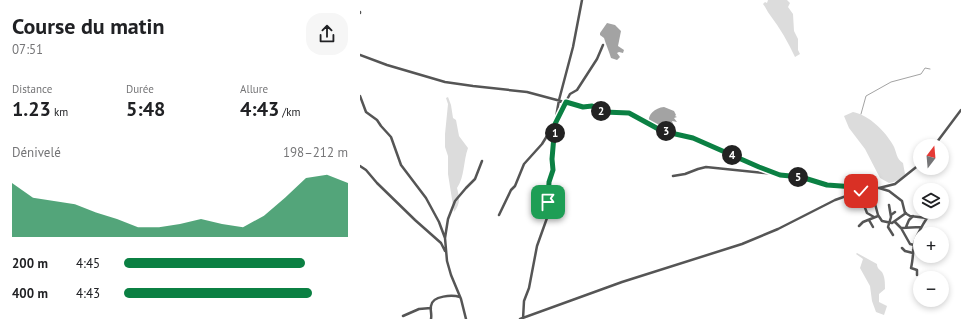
<!DOCTYPE html>
<html lang="fr">
<head>
<meta charset="utf-8">
<style>
  :root { --surface:#fff; --page:#f6f6f6; --text:#202124; --muted:#757577; --accent:#0b8043 }
  body { margin:0; font-family:"PT Sans",sans-serif; background:var(--page); color:var(--text); height:100vh; display:flex; flex-direction:column; font-size:15px; white-space:nowrap }
  * { box-sizing:border-box; margin:0 }
  p { font-size:13px; color:var(--muted) }
  .icon { flex:none; width:22px; height:22px; fill:none; stroke:currentColor; stroke-width:2; stroke-linecap:round; stroke-linejoin:round }
  .map { position:relative; flex:1; overflow:hidden }
  .sheet { display:flex; flex-direction:column; background:var(--surface); width:360px }
  .sheet>* { flex:none }
  .needle { width:26px; rotate:16deg }
  .controls { position:absolute; left:553px; top:139px; display:grid; gap:8px }
  .controls a { display:grid; place-items:center; width:36px; height:36px; border-radius:50%; background:var(--surface); box-shadow:0 2px 6px #0003; font-size:20px }
  .pin { position:absolute; display:grid; place-items:center; width:34px; height:34px; color:#fff; margin:-17px; border-radius:8px; box-shadow:0 2px 6px #0006 }
  .km { position:absolute; width:20px; height:20px; margin:-10px; border-radius:50%; background:#222; color:#fff; font-size:11px; line-height:20px; text-align:center }
  .round { display:grid; place-items:center; flex:none; width:42px; height:42px; border-radius:16px; background:var(--page) }
  .headline { display:flex; align-items:center; justify-content:space-between; height:68px; padding:0 12px }
  h1 { font-size:22px; font-weight:600; line-height:30px }
  .metrics { display:grid; grid-template-columns:repeat(3,1fr); gap:6px; height:68px; padding:4px 12px }
  .metrics div { display:grid; align-content:center }
  .metrics b { font-size:20px; font-weight:600 }
  .metrics small { font-size:11px; font-weight:400 }
  .metrics p { font-size:11px }
  .chart { height:112px; padding:8px 12px }
  .chart p { display:flex; justify-content:space-between }
  .chart svg { width:100%; height:72px; margin-top:4px; fill:var(--accent); opacity:.7 }
  ul { padding:0 12px; list-style:none; font-size:13px }
  li { display:grid; grid-template-columns:64px 48px 1fr; align-items:center; height:30px }
  li i { height:10px; border-radius:5px; background:var(--accent) }
  main { display:flex; flex:1; min-height:0 }
  .map>svg:first-child { display:block }
  .green { fill:#dcdcdc }
  .water { fill:#a3a3a3 }
  .lines { fill:none; stroke-linecap:round; stroke-linejoin:round }
  .stream { stroke:#a3a3a3; stroke-width:1 }
  .street { stroke:#555; stroke-width:2.5 }
  .route-casing { stroke:#fff; stroke-width:8 }
  .route { stroke:#0b8043; stroke-width:5 }
</style>
</head>
<body>
<main>
<section class="sheet">
<div class="headline"><div><h1>Course du matin</h1><p>07:51</p></div><a class="round"><svg class="icon" aria-label="share" viewBox="0 0 24 24"><path d="M12 15V3M7 8l5-5 5 5M5 13v7h14v-7"/></svg></a></div>
<div class="metrics">
<div><p>Distance</p><b>1.23<small> km</small></b></div>
<div><p>Durée</p><b>5:48</b></div>
<div><p>Allure</p><b>4:43<small> /km</small></b></div>
</div>
<div class="chart"><p><span>Dénivelé</span>198–212 m</p>
<svg viewBox="0 0 160 44" preserveAspectRatio="none"><path d="M0 44V11L10 20L20 22L30 24L40 29L50 33L60 38L70 38L80 36L90 33L100 36L110 38L120 31L130 20L140 8L150 6L160 11V44z"/></svg>
</div>
<ul>
<li><b>200 m</b>4:45<i style="width:81%"></i></li>
<li><b>400 m</b>4:43<i style="width:84%"></i></li>
</ul>
</section>
<div class="map">
<svg width="601" height="319" viewBox="0 0 601 319">
  <rect width="100%" height="100%" fill="#fff"/>
  <!-- green -->
  <path class="green" d="M408,0H427L430,3L428,7L433,14L434,31L438,39V50L440,54L435,57C428,42 420,28 410,15C407,11 406,8 403,4L405,2L407,3Z
    M88,97L91,105L93,118L96,120L99,136L108,148C103,162 105,176 97,188C100,199 100,204 94,212L88,174V156L85,147V134L88,104L86,98Z
    M493,112C509,115 525,131 533,145C537,152 536,159 543,163L545,174C540,179 536,182 529,183L520,178L505,149L489,128L484,116Z
    M497,253L517,264C517,268 519,269 522,272C525,277 525,283 525,289L519,294V302L527,306L524,315L516,312L512,301L510,286L500,268L503,259L496,254Z"/>
  <!-- water -->
  <path class="water" d="M247,23L255,25L261,31L258,46L264,50L263,53L259,52L257,53L260,57L257,60L251,58C249,51 246,45 244,38L240,35V33Z
    M304,107L314,111L316,115L315,116L317,117L314,118L317,122L312,121L313,124C310,128 310,130 304,129L303,127V130L299,127L289,124C287,114 295,108 304,107Z"/>
  <g class="lines">
    <!-- stream -->
    <path class="stream" d="M501,114L506,96L531,82L561,74L565,68L570,69"/>
    <!-- street -->
    <path class="street" d="M0,12V13
      M0,55L27,65L85,82L113,86L167,92L223,107H232L244,112L269,113L302,131L333,137L399,167L420,175
      M0,96L6,112L17,120L21,126L31,137L41,165L66,198L79,222L85,238L87,261L91,275L101,299L106,319
      M196,120L210,94L217,90L237,59L243,45
      M574,146L601,110
      M0,166L6,170L17,183L55,220L81,243L85,251
      M420,175L441,177L467,185L509,188L514,200L518,215L522,221L532,223L546,213
      M313,176L325,174L338,169L346,167L415,174
      M519,188L529,191L542,201L545,213L550,216L567,218L576,212
      M502,200L507,213L514,217
      M529,205L531,217L528,227L533,235
      M139,215L151,190L155,186L164,164L182,144L195,123L199,100L213,47L222,0
      M531,215L535,212
      M509,220L513,227
      M535,222L541,228L550,244L554,245
      M499,226L503,222L518,216
      M546,227L549,220L553,216
      M541,228L561,227
      M85,238L88,219L95,201L106,188L115,179L122,161
      M542,248L545,251L553,253
      M553,250H560
      M557,275V270L551,268C553,260 553,252 554,244C555,238 563,224 567,218
      M43,316L59,309L71,308
      M71,319C72,314 70,310 71,306C72,295 93,295 100,297
      M160,319L262,282L382,244L418,229L475,200L509,188H519L535,184L560,164
      M163,319L164,301L169,288L177,246L187,218L189,182L193,170L192,159L195,124"/>
  </g>
  <g class="lines">
    <defs>
      <path id="route" d="M188,202L189,182L193,170L192,159L195,124L206,102L223,107L232,106L244,112L269,113L302,131L333,138L399,167L420,175L441,177L467,185L509,188L501,191"/>
    </defs>
    <!-- route casing -->
    <use href="#route" class="route-casing"/>
    <!-- route -->
    <use href="#route" class="route"/>
  </g>
</svg>
<div class="controls">
<a><svg class="needle" viewBox="-14 -14 28 28"><path d="M0-13l5 13h-10z" fill="#e53935"/><path d="M0 13l5-13h-10z" fill="#757577"/></svg></a>
<a><svg class="icon" aria-label="layers" viewBox="0 0 24 24"><path d="M12 4l9 5-9 5-9-5zM3 14l9 5 9-5"/></svg></a>
<a>+</a>
<a>−</a>
</div>
<div class="pin" style="left:188px;top:202px;background:#1e9e55"><svg class="icon" aria-label="arrive" viewBox="0 0 24 24"><path d="M6 21V4h12l-3 4 3 4H6"/></svg></div>
<div class="pin" style="left:501px;top:191px;background:#d93025"><svg class="icon" aria-label="check" viewBox="0 0 24 24"><path d="M5 12l5 5 9-10"/></svg></div>
<b class="km" style="left:195px;top:133px">1</b>
<b class="km" style="left:241px;top:111px">2</b>
<b class="km" style="left:306px;top:131px">3</b>
<b class="km" style="left:372px;top:155px">4</b>
<b class="km" style="left:438px;top:177px">5</b>
</div>
</main>
</body>
</html>
